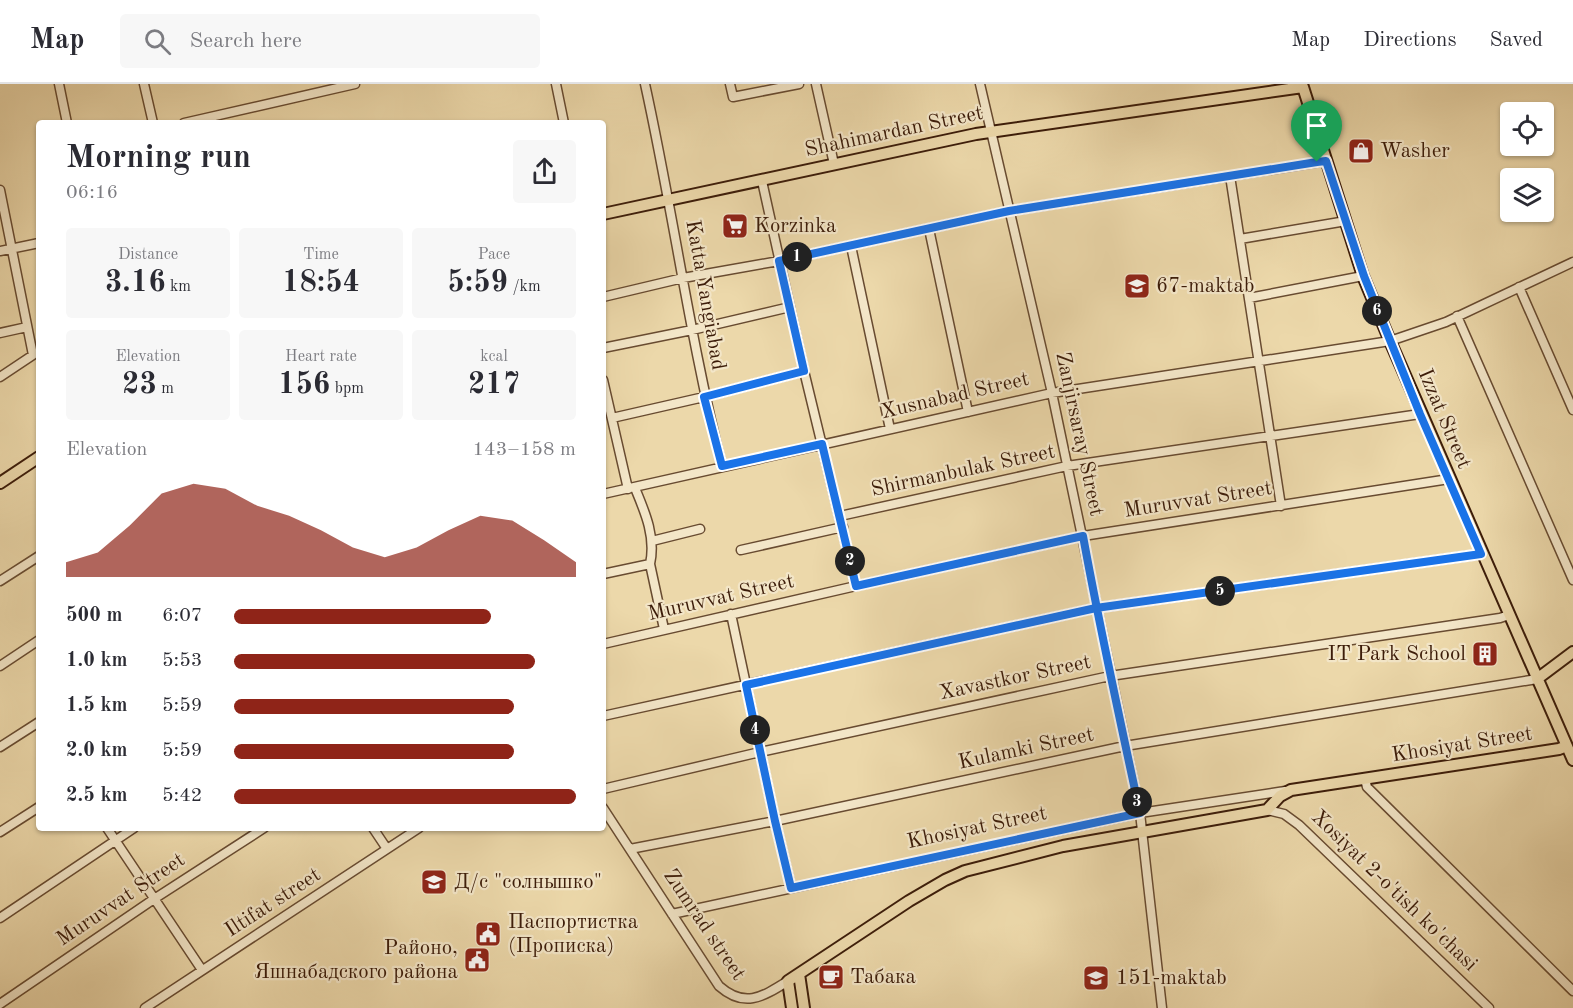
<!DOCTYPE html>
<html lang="en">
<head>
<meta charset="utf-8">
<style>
  :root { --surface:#fff; --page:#f7f7f7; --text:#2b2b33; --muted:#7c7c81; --line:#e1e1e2; --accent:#8f2418 }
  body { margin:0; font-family:"Old Standard TT",serif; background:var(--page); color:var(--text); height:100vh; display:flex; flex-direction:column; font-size:22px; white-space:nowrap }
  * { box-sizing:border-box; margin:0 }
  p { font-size:20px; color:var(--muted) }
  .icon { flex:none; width:33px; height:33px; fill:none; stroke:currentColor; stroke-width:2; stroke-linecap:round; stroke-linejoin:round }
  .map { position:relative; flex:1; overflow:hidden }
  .side { position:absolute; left:36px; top:36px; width:570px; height:711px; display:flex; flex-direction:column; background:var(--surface); border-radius:6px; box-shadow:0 2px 4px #0004 }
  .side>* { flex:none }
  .buttons { position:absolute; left:1500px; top:18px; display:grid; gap:12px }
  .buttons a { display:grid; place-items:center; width:54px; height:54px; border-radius:6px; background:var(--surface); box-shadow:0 2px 4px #0004; font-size:30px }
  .pin { position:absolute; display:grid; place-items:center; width:51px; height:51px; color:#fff; margin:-62px -26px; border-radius:50% 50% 50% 0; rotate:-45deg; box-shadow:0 0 6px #0007 }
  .pin .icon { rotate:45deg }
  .km { position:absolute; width:30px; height:30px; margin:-15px; border-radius:50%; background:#222; color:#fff; font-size:16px; line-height:30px; text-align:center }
  .round { display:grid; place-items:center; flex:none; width:63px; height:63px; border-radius:6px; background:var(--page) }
  .summary { display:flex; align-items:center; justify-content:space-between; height:102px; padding:0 30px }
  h1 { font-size:33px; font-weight:600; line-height:45px }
  .figures { display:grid; grid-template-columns:repeat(3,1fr); gap:9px; height:102px; padding:6px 30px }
  .figures div { display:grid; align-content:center; border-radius:6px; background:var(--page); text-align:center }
  .figures b { font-size:30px; font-weight:600 }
  .figures small { font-size:16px; font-weight:400 }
  .figures p { font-size:16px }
  .chart { height:168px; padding:12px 30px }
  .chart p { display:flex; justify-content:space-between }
  .chart svg { width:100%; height:108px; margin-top:6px; fill:var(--accent); opacity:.7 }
  ul { padding:0 30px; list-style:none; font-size:20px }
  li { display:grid; grid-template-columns:96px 72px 1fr; align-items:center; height:45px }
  li i { height:15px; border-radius:8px; background:var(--accent) }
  header { display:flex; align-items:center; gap:36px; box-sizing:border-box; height:84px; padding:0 30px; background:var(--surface); border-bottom:2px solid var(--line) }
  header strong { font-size:28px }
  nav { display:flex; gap:33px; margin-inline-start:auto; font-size:21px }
  .search { width:420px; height:54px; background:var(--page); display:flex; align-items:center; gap:15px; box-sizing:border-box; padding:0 21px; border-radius:6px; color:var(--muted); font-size:22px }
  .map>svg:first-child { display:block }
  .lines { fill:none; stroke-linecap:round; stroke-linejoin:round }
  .minor-casing { stroke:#684b31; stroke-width:11 }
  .major-casing { stroke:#3c1c09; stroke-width:14 }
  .minor { stroke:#f3e6c8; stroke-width:8 }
  .major { stroke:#ecd8aa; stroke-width:10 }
  .route-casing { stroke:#fff; stroke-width:12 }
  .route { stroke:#1a73e8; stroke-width:8 }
  .labels { text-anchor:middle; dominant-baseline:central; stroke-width:4.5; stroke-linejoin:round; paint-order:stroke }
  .street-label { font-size:21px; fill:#3c1c09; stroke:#f3e6c8 }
  .poi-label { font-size:21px; fill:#3c1c09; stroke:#f3e6c8; text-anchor:start }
</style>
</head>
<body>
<header>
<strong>Map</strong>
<div class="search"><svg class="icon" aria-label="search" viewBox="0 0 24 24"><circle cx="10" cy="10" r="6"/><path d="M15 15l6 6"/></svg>Search here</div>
<nav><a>Map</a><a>Directions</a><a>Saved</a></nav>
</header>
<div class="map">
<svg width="1573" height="924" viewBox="0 0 1573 924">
  <rect width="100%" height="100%" fill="#ecd8aa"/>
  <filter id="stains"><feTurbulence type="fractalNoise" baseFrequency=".00333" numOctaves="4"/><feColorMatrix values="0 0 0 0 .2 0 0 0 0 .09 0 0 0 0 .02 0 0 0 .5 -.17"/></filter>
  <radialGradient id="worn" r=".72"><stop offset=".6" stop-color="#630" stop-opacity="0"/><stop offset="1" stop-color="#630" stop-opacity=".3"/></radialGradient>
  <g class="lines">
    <defs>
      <path id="minor" d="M59,0L67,39
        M144,0L153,39
        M556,0L564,39
        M645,0C673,127 690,256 722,382
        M730,0L733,13L799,0
        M816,0L834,80
        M980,0L1052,309L1140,729L1162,924
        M184,39L355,0
        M1230,92L1281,422
        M762,97L804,287L856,502
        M0,106L33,271L0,293
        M929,145L968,328
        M1240,155L1346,137
        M851,162L890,345
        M0,167L39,159
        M1519,203L1573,326
        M603,213L683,194L779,177L1009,127L1326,77
        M1249,214L1363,192
        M1457,232L1573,496
        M0,249L27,243
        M603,264L692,246L790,223
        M603,296L628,405
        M612,334L704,313L804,287
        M635,404C645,428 656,453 650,480L664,545
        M603,410L1052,309L1390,257L1446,238L1573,178
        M840,432L1067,382L1420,330
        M652,457L700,445
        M741,466L843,443
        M603,490L650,480
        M0,497L39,472
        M731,530L775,737L791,803
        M603,560L856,502L1083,452L1449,395
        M0,582L39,556
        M603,632L1096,524L1481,470
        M0,663L39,638
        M1365,695L1367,703L1573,907
        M603,705L760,668L1110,592L1500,534L1509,531
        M603,724L719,902C744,924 761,914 788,897
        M1267,726L1284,730L1299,741L1489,924
        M107,744L202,886
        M373,744L387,765
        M0,748L39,723
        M630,765L775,737L1125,662L1537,595
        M672,830L1140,729L1285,707
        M0,834L134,744
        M0,920L154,815L264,744
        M145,924L419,744"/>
      <path id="major" d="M603,130L976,50L1303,3L1363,192L1390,257L1573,676
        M0,399L39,373
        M1537,595L1573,568
        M799,890L804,924
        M792,924L788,897L909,817L945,796L965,787L1063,762L1267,726L1280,712L1291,706L1559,665L1567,662"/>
    </defs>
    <!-- minor casing -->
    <use href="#minor" class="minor-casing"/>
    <!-- major casing -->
    <use href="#major" class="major-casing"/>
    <!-- minor -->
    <use href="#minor" class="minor"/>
    <!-- major -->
    <use href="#major" class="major"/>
  </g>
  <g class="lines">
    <defs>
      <path id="route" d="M1317,78L1009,127L779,177L804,287L704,313L722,382L822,360L856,502L1083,452C1100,545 1120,637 1140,729L791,804L775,737L746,601L1096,524L1481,470L1420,330L1364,192L1326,77L1317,78"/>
    </defs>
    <!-- route casing -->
    <use href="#route" class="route-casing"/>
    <!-- route -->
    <use href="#route" class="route"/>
  </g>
  <!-- icons -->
  <defs>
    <symbol id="shop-square" viewBox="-11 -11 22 22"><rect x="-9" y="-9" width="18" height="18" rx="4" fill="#8f2418" stroke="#f3e6c8"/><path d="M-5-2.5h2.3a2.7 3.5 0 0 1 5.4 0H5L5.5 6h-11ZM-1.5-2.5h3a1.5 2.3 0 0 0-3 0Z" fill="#fff"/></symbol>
    <symbol id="supermarket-square" viewBox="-11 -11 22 22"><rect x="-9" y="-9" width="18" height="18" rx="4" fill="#8f2418" stroke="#f3e6c8"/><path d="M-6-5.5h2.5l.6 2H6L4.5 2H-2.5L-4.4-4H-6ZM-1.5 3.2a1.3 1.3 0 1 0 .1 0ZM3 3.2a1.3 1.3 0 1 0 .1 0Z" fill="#fff"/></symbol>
    <symbol id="school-square" viewBox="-11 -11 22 22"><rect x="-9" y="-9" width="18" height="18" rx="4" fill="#8f2418" stroke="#f3e6c8"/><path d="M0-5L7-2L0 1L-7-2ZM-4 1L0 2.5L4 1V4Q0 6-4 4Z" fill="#fff"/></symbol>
    <symbol id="building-square" viewBox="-11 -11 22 22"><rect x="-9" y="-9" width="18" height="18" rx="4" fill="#8f2418" stroke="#f3e6c8"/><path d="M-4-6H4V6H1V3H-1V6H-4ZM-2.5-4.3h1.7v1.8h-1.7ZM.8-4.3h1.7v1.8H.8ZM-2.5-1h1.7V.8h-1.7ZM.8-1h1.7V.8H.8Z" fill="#fff"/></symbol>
    <symbol id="civic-square" viewBox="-11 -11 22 22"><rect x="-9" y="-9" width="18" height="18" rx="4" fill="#8f2418" stroke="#f3e6c8"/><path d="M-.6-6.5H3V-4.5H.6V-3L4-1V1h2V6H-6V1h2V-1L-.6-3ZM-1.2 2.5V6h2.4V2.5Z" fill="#fff"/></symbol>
    <symbol id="cafe-square" viewBox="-11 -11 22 22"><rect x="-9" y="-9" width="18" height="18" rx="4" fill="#8f2418" stroke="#f3e6c8"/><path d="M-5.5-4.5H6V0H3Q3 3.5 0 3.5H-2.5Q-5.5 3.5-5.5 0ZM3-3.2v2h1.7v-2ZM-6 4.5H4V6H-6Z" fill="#fff"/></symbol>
  </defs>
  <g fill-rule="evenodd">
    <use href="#shop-square" x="1346" y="52" width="30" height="30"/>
    <use href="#supermarket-square" x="720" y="127" width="30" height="30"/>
    <use href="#school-square" x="1122" y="187" width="30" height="30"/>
    <use href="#building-square" x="1470" y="555" width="30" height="30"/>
    <use href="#school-square" x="419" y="783" width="30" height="30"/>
    <use href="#civic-square" x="473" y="835" width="30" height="30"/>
    <use href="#civic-square" x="462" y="861" width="30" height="30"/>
    <use href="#cafe-square" x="816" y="878" width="30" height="30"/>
    <use href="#school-square" x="1081" y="879" width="30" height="30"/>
  </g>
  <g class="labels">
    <!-- street labels -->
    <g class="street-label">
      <text transform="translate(894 48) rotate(-12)">Shahimardan Street</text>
      <text transform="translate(705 211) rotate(80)">Katta Yangiabad</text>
      <text transform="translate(955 312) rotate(-13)">Xusnabad Street</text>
      <text transform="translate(1444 335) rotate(67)">Izzat Street</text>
      <text transform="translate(1079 350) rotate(78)">Zanjirsaray Street</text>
      <text transform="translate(963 387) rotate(-12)">Shirmanbulak Street</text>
      <text transform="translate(1198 416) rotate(-9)">Muruvvat Street</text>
      <text transform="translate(721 514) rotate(-13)">Muruvvat Street</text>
      <text transform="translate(1015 594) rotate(-12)">Xavastkor Street</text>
      <text transform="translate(1462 661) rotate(-9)">Khosiyat Street</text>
      <text transform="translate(1026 665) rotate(-12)">Kulamki Street</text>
      <text transform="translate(977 744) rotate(-12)">Khosiyat Street</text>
      <text transform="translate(1394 807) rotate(44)">Xosiyat 2-o'tish ko'chasi</text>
      <text transform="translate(121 816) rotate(-34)">Muruvvat Street</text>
      <text transform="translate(273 819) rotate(-33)">Iltifаt street</text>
      <text transform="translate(704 841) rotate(56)">Zumrad street</text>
    </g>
    <!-- poi labels -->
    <g class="poi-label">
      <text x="1380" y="67">Washer</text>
      <text x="754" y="142">Korzinka</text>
      <text x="1156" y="202">67-maktab</text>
      <text x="1466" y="570" text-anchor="end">IT Park School</text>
      <text x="454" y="798">Д/с "солнышко"</text>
      <text x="508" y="838">Паспортистка<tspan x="508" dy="24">(Прописка)</tspan></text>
      <text x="458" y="864" text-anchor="end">Районо,<tspan x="458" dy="24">Яшнабадского района</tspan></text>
      <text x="850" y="893">Табака</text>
      <text x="1116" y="894">151-maktab</text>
    </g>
  </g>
  <rect width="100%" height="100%" filter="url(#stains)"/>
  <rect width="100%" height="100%" fill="url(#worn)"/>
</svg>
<div class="buttons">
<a><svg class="icon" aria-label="locate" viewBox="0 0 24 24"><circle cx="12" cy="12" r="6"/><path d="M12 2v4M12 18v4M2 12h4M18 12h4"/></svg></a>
<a><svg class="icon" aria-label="layers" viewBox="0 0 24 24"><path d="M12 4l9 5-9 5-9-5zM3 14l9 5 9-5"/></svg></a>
</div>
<div class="pin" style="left:1317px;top:78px;background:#1e9e55"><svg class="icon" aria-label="arrive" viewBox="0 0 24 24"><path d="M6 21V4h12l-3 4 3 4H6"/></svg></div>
<b class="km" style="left:797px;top:173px">1</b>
<b class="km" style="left:850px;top:477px">2</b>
<b class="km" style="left:1137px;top:718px">3</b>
<b class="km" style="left:755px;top:646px">4</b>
<b class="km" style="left:1220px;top:507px">5</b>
<b class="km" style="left:1377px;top:227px">6</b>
<section class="side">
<div class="summary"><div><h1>Morning run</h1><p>06:16</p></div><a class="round"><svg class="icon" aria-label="share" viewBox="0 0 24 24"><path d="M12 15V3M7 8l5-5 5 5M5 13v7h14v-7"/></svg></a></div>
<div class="figures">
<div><p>Distance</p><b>3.16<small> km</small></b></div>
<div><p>Time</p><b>18:54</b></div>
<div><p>Pace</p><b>5:59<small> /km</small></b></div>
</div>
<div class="figures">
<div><p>Elevation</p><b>23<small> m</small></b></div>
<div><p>Heart rate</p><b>156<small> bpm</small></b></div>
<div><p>kcal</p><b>217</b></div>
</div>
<div class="chart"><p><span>Elevation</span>143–158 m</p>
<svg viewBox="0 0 160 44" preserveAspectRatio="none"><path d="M0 44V38L10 34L20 23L30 10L40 6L50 8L60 15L70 19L80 25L90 32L100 36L110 32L120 25L130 19L140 21L150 29L160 38V44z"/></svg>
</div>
<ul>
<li><b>500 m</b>6:07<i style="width:75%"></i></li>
<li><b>1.0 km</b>5:53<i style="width:88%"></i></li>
<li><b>1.5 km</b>5:59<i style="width:82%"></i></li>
<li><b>2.0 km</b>5:59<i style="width:82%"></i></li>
<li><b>2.5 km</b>5:42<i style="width:100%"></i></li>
</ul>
</section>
</div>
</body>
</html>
